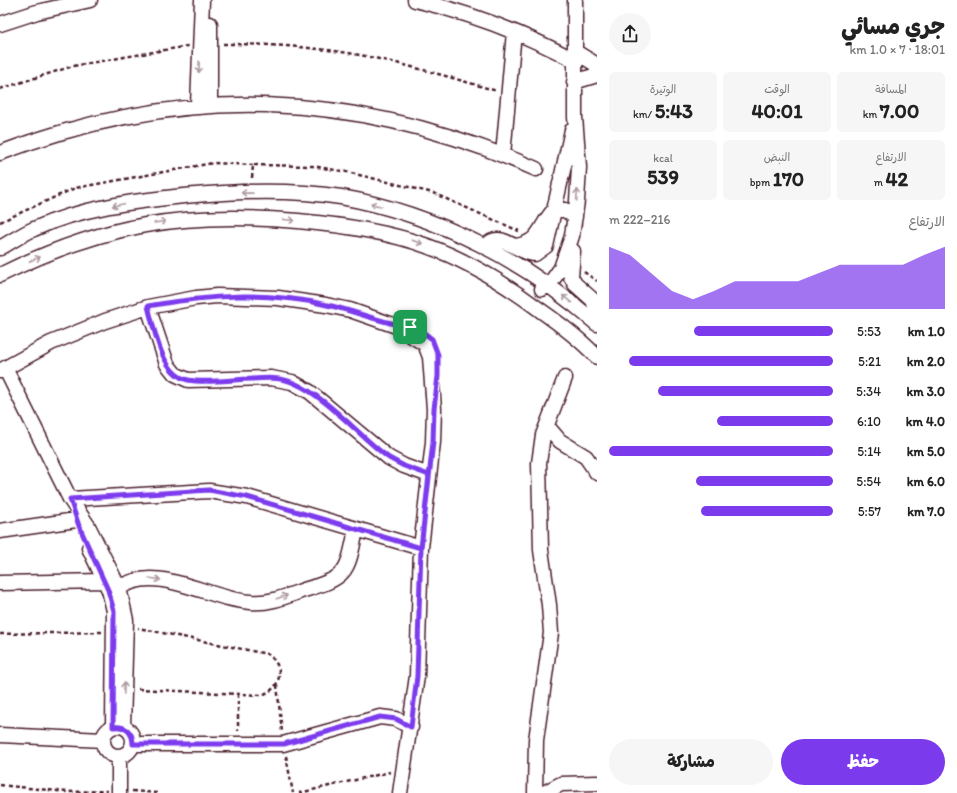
<!DOCTYPE html>
<html lang="ar">
<head>
<meta charset="utf-8">
<style>
  :root { --surface:#fff; --page:#f6f6f6; --text:#222; --muted:#767676; --accent:#7c3aed }
  body { margin:0; font-family:Itim,"Playpen Sans Arabic",sans-serif; background:var(--page); color:var(--text); direction:rtl; height:100vh; display:flex; flex-direction:column; font-size:15px; white-space:nowrap }
  * { box-sizing:border-box; margin:0 }
  p { font-size:13px; color:var(--muted) }
  .icon { flex:none; width:22px; height:22px; fill:none; stroke:currentColor; stroke-width:2; stroke-linecap:round; stroke-linejoin:round }
  .map { position:relative; flex:1; overflow:hidden; direction:ltr }
  .panel { display:flex; flex-direction:column; background:var(--surface); width:360px }
  .panel>* { flex:none }
  .pin { position:absolute; display:grid; place-items:center; width:34px; height:34px; color:#fff; margin:-17px; border-radius:8px; box-shadow:0 2px 6px #0006 }
  .round { display:grid; place-items:center; flex:none; width:42px; height:42px; border-radius:21px; background:var(--page) }
  .overview { display:flex; align-items:center; justify-content:space-between; height:68px; padding:0 12px }
  h1 { font-size:22px; font-weight:800; line-height:30px }
  .stats { display:grid; grid-template-columns:repeat(3,1fr); gap:6px; height:68px; padding:4px 12px }
  .stats div { display:grid; align-content:center; border-radius:6px; background:var(--page); text-align:center }
  .stats b { font-size:20px; font-weight:800 }
  .stats small { font-size:11px; font-weight:400 }
  .stats p { font-size:11px }
  .chart { height:112px; padding:8px 12px }
  .chart p { display:flex; justify-content:space-between }
  .chart svg { width:100%; height:72px; margin-top:4px; fill:var(--accent); opacity:.7 }
  .button { display:flex; gap:8px; margin-top:auto; padding:8px 12px }
  .button a { flex:1; height:46px; border-radius:24px; background:var(--accent); color:#fff; font-size:16px; font-weight:800; line-height:46px; text-align:center }
  .button a+a { background:var(--page); color:var(--text) }
  ul { padding:0 12px; list-style:none; font-size:13px }
  li { display:grid; grid-template-columns:64px 48px 1fr; align-items:center; height:30px }
  li i { height:10px; border-radius:5px; background:var(--accent) }
  main { display:flex; flex:1; min-height:0 }
  .map>svg:first-child { display:block }
  .lines { fill:none; stroke-linecap:round; stroke-linejoin:round }
  .minor-casing { stroke:#4a1f2b; stroke-width:17 }
  .path { stroke:#4a1f2b; stroke-width:2.5; stroke-dasharray:4 3; stroke-linecap:butt }
  .minor { stroke:#fff; stroke-width:14 }
  .oneway { stroke:#ae9aa0 }
  .route-casing { stroke:#fff; stroke-width:8 }
  .route { stroke:#7c3aed; stroke-width:5 }
</style>
</head>
<body>
<main>
<section class="panel">
<div class="overview"><div><h1>جري مسائي</h1><p>18:01 · 7 × 1.0 km</p></div><a class="round"><svg class="icon" aria-label="share" viewBox="0 0 24 24"><path d="M12 15V3M7 8l5-5 5 5M5 13v7h14v-7"/></svg></a></div>
<div class="stats">
<div><p>المسافة</p><b>7.00<small> km</small></b></div>
<div><p>الوقت</p><b>40:01</b></div>
<div><p>الوتيرة</p><b>5:43<small> /km</small></b></div>
</div>
<div class="stats">
<div><p>الارتفاع</p><b>42<small> m</small></b></div>
<div><p>النبض</p><b>170<small> bpm</small></b></div>
<div><p>kcal</p><b>539</b></div>
</div>
<div class="chart"><p><span>الارتفاع</span>216–222 m</p>
<svg viewBox="0 0 160 44" preserveAspectRatio="none"><path d="M0 44V6L10 11L20 22L30 33L40 38L50 33L60 27L70 27L80 27L90 27L100 22L110 17L120 17L130 17L140 17L150 11L160 6V44z"/></svg>
</div>
<ul>
<li><b>1.0 km</b>5:53<i style="width:62%"></i></li>
<li><b>2.0 km</b>5:21<i style="width:91%"></i></li>
<li><b>3.0 km</b>5:34<i style="width:78%"></i></li>
<li><b>4.0 km</b>6:10<i style="width:52%"></i></li>
<li><b>5.0 km</b>5:14<i style="width:100%"></i></li>
<li><b>6.0 km</b>5:54<i style="width:61%"></i></li>
<li><b>7.0 km</b>5:57<i style="width:59%"></i></li>
</ul>
<div class="button"><a>حفظ</a><a>مشاركة</a></div>
</section>
<div class="map">
<svg width="597" height="793" viewBox="0 0 597 793">
  <rect width="100%" height="100%" fill="#fff"/>
  <filter id="ink" filterUnits="userSpaceOnUse"><feTurbulence type="fractalNoise" baseFrequency=".025" numOctaves="2"/><feDisplacementMap in="SourceGraphic" scale="8" xChannelSelector="R" yChannelSelector="G"/><feConvolveMatrix kernelMatrix="1 2 1 2 8 2 1 2 1" color-interpolation-filters="sRGB"/></filter>
  <g filter="url(#ink)">
    <g class="lines">
      <defs>
        <path id="minor" d="M415,0C470,13 523,33 574,60
          M0,24L37,12L90,0
          M210,24V106
          M574,51L597,65
          M574,82L597,75
          M198,106L202,0
          M0,153C184,83 356,90 536,169
          M503,155L514,32
          M515,246C541,243 539,226 554,210H565L575,217
          M485,247C501,228 517,254 535,254L546,246L572,130
          M0,248C11,242 22,234 34,229C80,208 134,201 184,196C235,191 290,189 341,197C436,214 526,261 597,324
          M573,251L571,277L575,284L593,300L596,309V323
          M0,275C103,224 184,211 298,221C399,230 458,248 540,310C560,324 580,339 597,357
          M542,289L549,285L561,268L572,236L577,201L579,167L575,117V0
          M148,307L167,364L175,374L188,380L271,378L292,382L310,392L389,458L404,466L429,475
          M5,368L70,499L88,526L119,588L126,620L123,727
          M0,371L51,343L105,321L148,307L196,298L217,296L278,298L326,305L350,310L396,326L425,344L430,357L434,409L433,442L421,548L417,676L400,793
          M547,426L560,441L586,457L597,473
          M70,499L209,491L247,497L421,548
          M0,531L76,520
          M89,548L109,590L114,611L113,727
          M0,583L104,581
          M119,588C157,562 209,600 251,602C269,604 287,596 304,590C348,577 347,573 356,530
          M103 741a15 15 0 1 1 30 0a15 15 0 1 1-30 0Z
          M0,735L103,740
          M133,744H283L380,717L396,719L411,727
          M119,793V756
          M535,793L536,740L551,633L549,605L541,550L539,463L543,435L565,378
          M544,793L561,784L597,783"/>
      </defs>
      <!-- minor casing -->
      <use href="#minor" class="minor-casing"/>
      <!-- path -->
      <path class="path" d="M223,44C270,44 318,47 365,56C409,65 453,78 497,91
        M0,89L73,66L188,46
        M252,178L253,165L312,166L347,172L433,193L519,231
        M0,222L75,188L213,163L253,165
        M584,272L597,281
        M0,634L102,632
        M277,685L282,732
        M138,689L261,695C283,689 285,665 267,654L138,628
        M238,694V731
        M286,756L293,793
        M0,785L67,792L107,791
        M132,791L157,793
        M299,793L390,772"/>
      <!-- minor -->
      <use href="#minor" class="minor"/>
    </g>
    <!-- one-way arrows -->
    <defs><path id="oneway-shaft" d="M-6 0H5M1.5-3L5.5 0L1.5 3" fill="none" stroke-width="1.6" stroke-linecap="round" stroke-linejoin="round"/></defs>
    <g class="oneway">
      <use href="#oneway-shaft" transform="translate(199 67) rotate(92)"/>
      <use href="#oneway-shaft" transform="translate(247 193) rotate(-179)"/>
      <use href="#oneway-shaft" transform="translate(577 195) rotate(-86)"/>
      <use href="#oneway-shaft" transform="translate(118 205) rotate(168)"/>
      <use href="#oneway-shaft" transform="translate(376 205) rotate(-165)"/>
      <use href="#oneway-shaft" transform="translate(289 220) rotate(5)"/>
      <use href="#oneway-shaft" transform="translate(160 222) rotate(-9)"/>
      <use href="#oneway-shaft" transform="translate(417 242) rotate(19)"/>
      <use href="#oneway-shaft" transform="translate(35 259) rotate(-22)"/>
      <use href="#oneway-shaft" transform="translate(567 299) rotate(-141)"/>
      <use href="#oneway-shaft" transform="translate(155 579) rotate(9)"/>
      <use href="#oneway-shaft" transform="translate(282 597) rotate(-18)"/>
      <use href="#oneway-shaft" transform="translate(124 688) rotate(-88)"/>
    </g>
  </g>
  <g class="lines" filter="url(#ink)">
    <defs>
      <path id="route" d="M410,327L423,332L432,339L438,355V376L434,409L433,442L421,548L247,497L209,490L70,499L79,526L108,590L114,611L113,727C125,725 133,732 133,744H284L380,717L396,719L411,727L417,676L421,548L429,475L404,466L389,458C360,437 327,397 294,383C281,377 266,378 252,379C233,379 207,384 188,380C162,375 154,329 148,306C209,295 266,291 327,305C355,311 382,323 410,327"/>
    </defs>
    <!-- route casing -->
    <use href="#route" class="route-casing"/>
    <!-- route -->
    <use href="#route" class="route"/>
  </g>
</svg>
<div class="pin" style="left:410px;top:327px;background:#1e9e55"><svg class="icon" aria-label="arrive" viewBox="0 0 24 24"><path d="M6 21V4h12l-3 4 3 4H6"/></svg></div>
</div>
</main>
</body>
</html>
